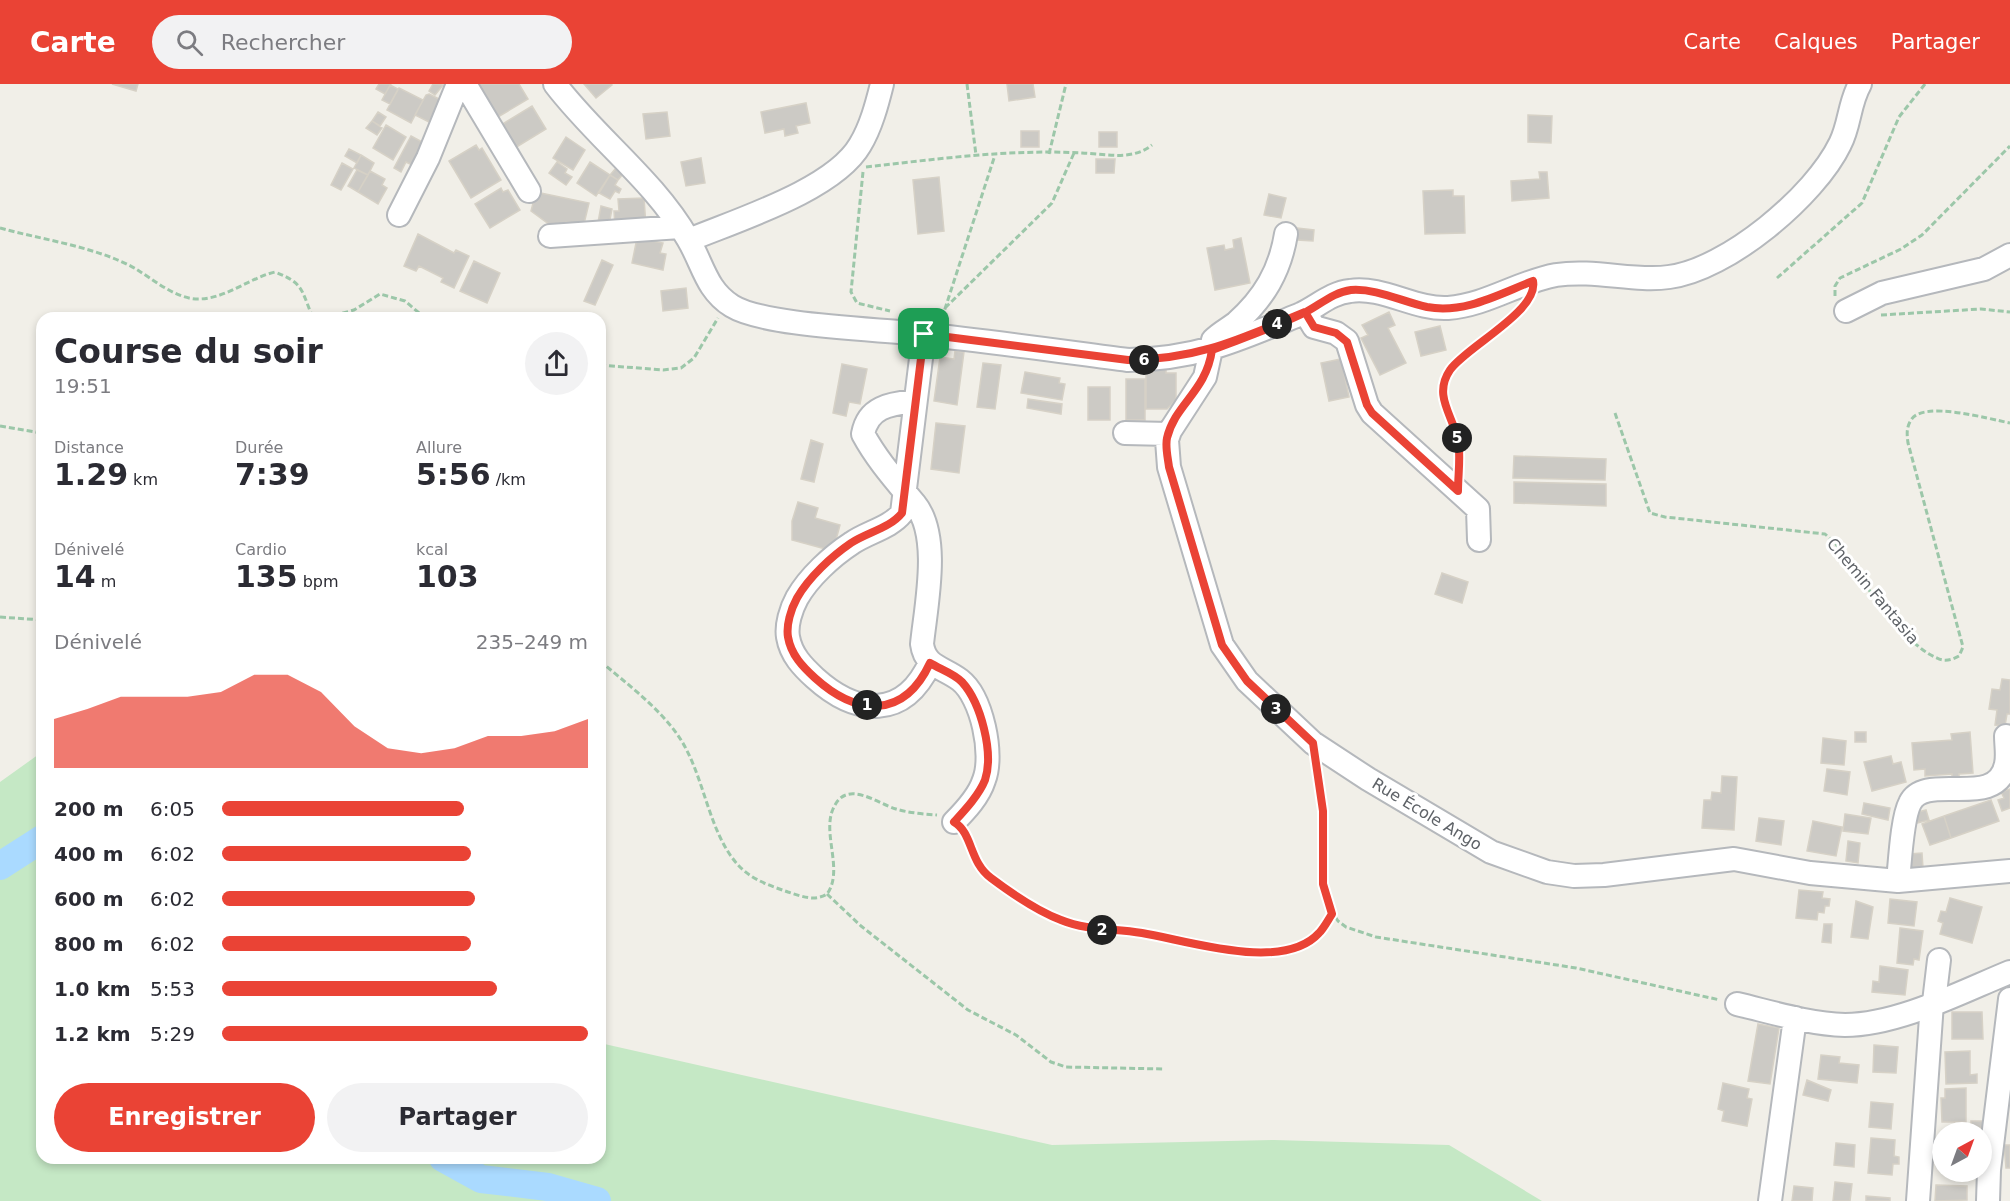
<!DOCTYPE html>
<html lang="fr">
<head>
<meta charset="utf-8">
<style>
  :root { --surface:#fff; --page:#f2f2f3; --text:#2b2b33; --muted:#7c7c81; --accent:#ea4335 }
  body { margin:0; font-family:"DejaVu Sans",sans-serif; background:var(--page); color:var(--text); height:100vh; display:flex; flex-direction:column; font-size:22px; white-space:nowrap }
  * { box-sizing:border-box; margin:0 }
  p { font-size:20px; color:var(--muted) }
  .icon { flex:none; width:33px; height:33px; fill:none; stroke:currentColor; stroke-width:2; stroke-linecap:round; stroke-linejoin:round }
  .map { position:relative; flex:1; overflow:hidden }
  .details { position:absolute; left:36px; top:228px; width:570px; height:852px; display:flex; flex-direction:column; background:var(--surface); border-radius:18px; box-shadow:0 3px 9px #0003 }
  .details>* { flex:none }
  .needle { width:39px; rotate:41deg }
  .controls { position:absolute; left:1932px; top:1038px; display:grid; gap:12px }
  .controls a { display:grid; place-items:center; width:60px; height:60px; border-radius:50%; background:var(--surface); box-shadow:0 3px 9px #0003; font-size:30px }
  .pin { position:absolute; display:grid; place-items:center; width:51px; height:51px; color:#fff; margin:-26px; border-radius:12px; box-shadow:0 3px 9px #0006 }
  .km { position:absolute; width:30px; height:30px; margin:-15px; border-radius:50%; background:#222; color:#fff; font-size:16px; line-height:30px; text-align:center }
  .round { display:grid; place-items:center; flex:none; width:63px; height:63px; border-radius:32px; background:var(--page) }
  .head { display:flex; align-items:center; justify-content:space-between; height:102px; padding:0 18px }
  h1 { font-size:33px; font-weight:700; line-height:45px }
  .metrics { display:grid; grid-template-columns:repeat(3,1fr); gap:9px; height:102px; padding:6px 18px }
  .metrics div { display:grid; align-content:center }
  .metrics b { font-size:30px; font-weight:700 }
  .metrics small { font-size:16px; font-weight:400 }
  .metrics p { font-size:16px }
  .chart { height:168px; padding:12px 18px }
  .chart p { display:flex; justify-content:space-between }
  .chart svg { width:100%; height:108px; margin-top:6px; fill:var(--accent); opacity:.7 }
  .primary-button { display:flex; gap:12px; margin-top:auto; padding:12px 18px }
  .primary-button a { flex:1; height:69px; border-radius:36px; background:var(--accent); color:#fff; font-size:24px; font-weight:700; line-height:69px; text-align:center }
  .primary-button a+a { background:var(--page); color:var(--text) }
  ul { padding:0 18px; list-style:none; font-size:20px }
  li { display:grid; grid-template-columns:96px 72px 1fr; align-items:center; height:45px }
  li i { height:15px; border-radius:8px; background:var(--accent) }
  header { display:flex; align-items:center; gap:36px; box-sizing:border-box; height:84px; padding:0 30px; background:var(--accent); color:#fff }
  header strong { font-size:28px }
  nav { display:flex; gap:33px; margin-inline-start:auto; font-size:21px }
  .search { width:420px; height:54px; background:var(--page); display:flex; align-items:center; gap:15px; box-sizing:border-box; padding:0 21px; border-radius:33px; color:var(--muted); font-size:22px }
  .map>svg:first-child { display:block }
  .green { fill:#c5e8c5 }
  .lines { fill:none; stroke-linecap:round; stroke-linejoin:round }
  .river { stroke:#aadaff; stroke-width:28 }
  .building { fill:#cccac5; stroke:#d6d1c6; stroke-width:1.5 }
  .minor-casing { stroke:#b5b8bc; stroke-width:26 }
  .path { stroke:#9cc7a9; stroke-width:3; stroke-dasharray:6 3; stroke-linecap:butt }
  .minor { stroke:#fff; stroke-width:22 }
  .route-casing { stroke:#fff; stroke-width:12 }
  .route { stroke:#ea4335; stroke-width:8 }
  .labels { text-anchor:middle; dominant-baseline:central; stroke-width:6; stroke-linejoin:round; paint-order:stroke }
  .street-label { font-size:16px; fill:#5f6368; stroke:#fff }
</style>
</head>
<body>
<header>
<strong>Carte</strong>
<div class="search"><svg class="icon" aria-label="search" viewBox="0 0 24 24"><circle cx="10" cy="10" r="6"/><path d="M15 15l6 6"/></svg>Rechercher</div>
<nav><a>Carte</a><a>Calques</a><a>Partager</a></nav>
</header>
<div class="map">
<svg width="2010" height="1117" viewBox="0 0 2010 1117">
  <rect width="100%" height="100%" fill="#f1efe8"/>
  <!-- green -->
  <path class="green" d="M42,668V1074H600V959L1052,1061L1274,1056L1449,1061L1542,1117H0V698Z"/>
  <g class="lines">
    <!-- river -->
    <path class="river" d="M0,782L42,755
      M443,1074L481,1095L548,1103L597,1117"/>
  </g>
  <!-- building -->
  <path class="building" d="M112,0H138L136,7Z
    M379,0H391L385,10L376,5Z
    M433,0L443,1L435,11L429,7Z
    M477,0H519L528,15L498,33Z
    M584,0H611L612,1L596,14Z
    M1007,0H1033L1035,13L1009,17Z
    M390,1L398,5L390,20L382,16Z
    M399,4L423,16L411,39L387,26Z
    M429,10L441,16L436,32L433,30L429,38L415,31L426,11Z
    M806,19L810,39L796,42L798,49L785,52L784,45L765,49L761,28Z
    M532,22L546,45L515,64L501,41Z
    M378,28L386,33L380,42L372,37Z
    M667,28L670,52L646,55L643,30Z
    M1528,31L1552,32L1551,59L1528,58Z
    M372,37L382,44L377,51L366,44Z
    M386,41L406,53L393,76L373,64Z
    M1021,47H1039V63H1021Z
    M1099,48H1117V63H1099Z
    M411,52L426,60L414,82L406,78L401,88L394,84Z
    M566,53L585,66L573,86L553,74Z
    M476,61L479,66L482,64L501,96L471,114L449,77Z
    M349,65L361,71L357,79L345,72Z
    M361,71L374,79L368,91L354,84Z
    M701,74L705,99L686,102L681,78Z
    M1096,75H1115L1114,89H1096Z
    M557,78L567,85L565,89L572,93L566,101L549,89Z
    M590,78L610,91L596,112L577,99Z
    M342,79L353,85L341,106L331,101Z
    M616,84L624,89L618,96L610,91Z
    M357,86L368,91L358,108L348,102Z
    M370,87L385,95L382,101L387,104L378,120L358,108Z
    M1539,88H1547L1549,114L1512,117L1511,97L1540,95Z
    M610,91L618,96L615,101L621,105L619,109L615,107L610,115L599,109Z
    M939,93L944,147L918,150L913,96Z
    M501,104L503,108L508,106L520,126L490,144L475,120Z
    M1453,106V112H1464L1465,149L1425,150L1423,107Z
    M536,108L589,119L584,140L566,138L561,149L531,127Z
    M1269,110L1286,114L1281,134L1264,131Z
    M644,114L646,142L615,143L614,127H619L618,115Z
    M601,122L612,125L608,146L597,144Z
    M1297,144L1314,146L1313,157L1297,156Z
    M418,150L454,169L456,166L469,172L454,204L441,198L443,194L419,182L416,187L404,182Z
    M637,154L663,159L660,169L666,170L663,186L632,179Z
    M1241,154L1250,199L1215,206L1207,164L1224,161L1225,166L1234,164L1233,156Z
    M602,176L613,181L595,221L584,217Z
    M474,177L500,189L487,219L460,207Z
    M686,204L688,224L663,227L661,207Z
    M1389,228L1395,241L1388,244L1406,279L1380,291L1361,254L1368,251L1362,241Z
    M1440,242L1446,266L1421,272L1415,248Z
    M955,267L964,268L957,321L934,317L940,273L954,275Z
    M1341,275L1349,313L1329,317L1321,279Z
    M983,279L1001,281L995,325L977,323Z
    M842,280L867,285L860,320L849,318L846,332L833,329Z
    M1146,285L1166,286V289H1176V316L1167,325H1146Z
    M1025,288L1060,294L1059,299L1065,300L1062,316L1021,309Z
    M1126,295H1145V336H1126Z
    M1088,303H1110V336H1088Z
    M1028,315L1062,320L1061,330L1027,324Z
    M936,339L965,342L959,389L931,385Z
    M811,356L823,360L814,398L801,395Z
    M1514,372L1606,375L1605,396L1513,394Z
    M1514,398L1606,400V422L1514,419Z
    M798,418L818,424L815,434L840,441L833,467L792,456V437Z
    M1442,489L1468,498L1462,519L1435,510Z
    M2002,595L2010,596V630H2007L2005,642L1995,641L1997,626L1989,625L1992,605L2000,606Z
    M1855,648H1866V658H1855Z
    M1970,648L1973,689L1959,690V696L1952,697V690L1925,692V685L1914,686L1912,659L1952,656L1951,650Z
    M1823,654L1846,657L1844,681L1821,679Z
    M1891,672L1893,680L1901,678L1906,698L1872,707L1864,678Z
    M1827,685L1850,688L1847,711L1824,707Z
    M1722,692L1737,693L1734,746L1702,744L1704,716H1711L1712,708L1721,709Z
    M2010,705V724L2002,727L1998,716L2004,714L2001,708Z
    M1991,716L1999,737L1951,754L1944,732Z
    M1864,719L1890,724L1888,736L1862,730Z
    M1926,726L1929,736L1917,739L1914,729Z
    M1845,730L1871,734L1868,750L1843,747Z
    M1944,732L1951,754L1930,761L1922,740Z
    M1759,734L1784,737L1781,761L1756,757Z
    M1813,737L1842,743L1836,772L1807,767Z
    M1848,757L1860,759L1858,779L1846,777Z
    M1922,769L1923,784L1911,785L1909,770Z
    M1799,806L1823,808L1822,814L1830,815L1829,822H1825L1824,829L1818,828L1817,836L1796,834Z
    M1950,814L1982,823L1972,859L1940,850L1943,839L1938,837L1941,827L1946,828Z
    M1890,815L1917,818L1914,842L1888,839Z
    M1856,817L1873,823L1868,855L1851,853Z
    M1824,840H1832L1831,859L1822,858Z
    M1900,844L1923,847L1919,876L1914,875L1913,881L1897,879Z
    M1880,882L1908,886L1905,911L1872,908L1873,897L1879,898Z
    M1952,928H1982L1983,955H1952Z
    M1758,940L1779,944L1770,1000L1748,997Z
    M1874,961L1898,963L1896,989L1873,988Z
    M1970,967V991L1977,990V999L1946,1000L1945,968Z
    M1821,971L1840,973L1839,979L1859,981L1857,999L1818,995Z
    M1807,996L1831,1006L1828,1017L1803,1011Z
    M1723,999L1749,1005L1747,1014L1752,1015L1747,1042L1722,1037L1724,1027L1718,1025Z
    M1966,1004V1038H1942L1941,1014H1945V1005Z
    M1871,1018L1893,1020L1891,1045L1869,1043Z
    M1971,1037H1984V1044H1971Z
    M1871,1054L1895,1056L1894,1072L1899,1073V1080H1893L1892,1091L1868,1089Z
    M1836,1059L1855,1061L1854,1083L1834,1081Z
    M2004,1061H2010V1084H2006Z
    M1835,1098L1852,1100L1850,1117H1833Z
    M1936,1101L1967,1102V1116L1935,1117Z
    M1794,1102L1813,1104L1812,1117H1792Z
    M1866,1112L1890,1114V1117H1866Z"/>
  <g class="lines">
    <defs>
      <path id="minor" d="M465,0L529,107
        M555,0C596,54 654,96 688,155C703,180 706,206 732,222C764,242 878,245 920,250C989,257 1059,267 1128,276C1198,275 1238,256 1301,230C1318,222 1331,209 1350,207C1383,202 1415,226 1448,224C1487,221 1518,198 1556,191C1595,185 1634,198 1669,193C1727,186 1815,112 1840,60C1850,41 1849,19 1860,0
        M399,131L428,74L458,0
        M1286,150C1280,187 1264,214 1236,239C1228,245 1220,249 1213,256L1205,293L1170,347L1167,356L1169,383L1222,561L1247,597L1313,659L1368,695L1491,768L1547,788L1574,792L1604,791L1734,775L1810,789L1898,797L2010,787
        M550,152L680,143
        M689,156C737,136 834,106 860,61C871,43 877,20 882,0
        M1846,227L1882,209L1984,185L2010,171
        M1305,228L1314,243L1336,249L1347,257L1367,321L1372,329L1478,425L1479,456
        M924,250L902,429C890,444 868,448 852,459C832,472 809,493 797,514C791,525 786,541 788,553C791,571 803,583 815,594C857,632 904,635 930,579
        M915,317C891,320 868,322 863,350C877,376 896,397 915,420C941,452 926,521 922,560C925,583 943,583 960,596C982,613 994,671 984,696C979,712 966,726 954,738
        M1125,349L1169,350
        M1898,797C1900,778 1902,734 1910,719C1925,687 1997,727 2006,680C2008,671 2006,661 2006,652
        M1934,918L1939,876
        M1737,920C1771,928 1809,940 1845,941C1898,941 1961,908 2010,888
        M1770,1117L1795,934
        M1918,1117L1932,919
        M1988,1117L1989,1086L2010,915"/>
    </defs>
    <!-- minor casing -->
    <use href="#minor" class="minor-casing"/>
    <!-- path -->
    <path class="path" d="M967,0L976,71
      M1049,70L1066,0
      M866,83C937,75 1010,65 1082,69C1106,70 1132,77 1152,61
      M863,88L851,208L857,219L890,227
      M0,144C43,156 98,163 136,185C154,196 176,215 198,215C226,215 249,194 275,188C303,199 301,205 311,229L317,234
      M1777,194L1862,119L1899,33L1925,0
      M1835,212V202L1840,194L1901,165L1922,151L2010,62
      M945,224L1052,119L1074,69
      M1881,231L1981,225L2010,228
      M325,234L354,226L380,210L405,217L425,234
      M942,234L995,71
      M600,281L663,286L681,284L694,274L718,234
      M1615,329L1650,429L1665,433L1825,450L1835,459C1858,489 1903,561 1937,574C1944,578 1952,576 1959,572L1963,563L1908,359C1907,351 1906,344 1911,336C1923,316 1989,335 2010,339
      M0,342L42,349
      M1459,381L1458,356L1442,308L1443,297L1464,272L1523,222
      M0,533L42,536
      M600,577C626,599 657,622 677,650C705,689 707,748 739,782C752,796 771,802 788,808C801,812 814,818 827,810C844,787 822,750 833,725C846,694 876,719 896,725C909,729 924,730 937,731
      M1316,684L1323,727V800L1327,821L1338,837L1346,843L1376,853L1576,884L1720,916
      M966,751C969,761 971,772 978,781C993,801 1062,841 1087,845C1108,848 1130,846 1151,850C1193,859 1285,886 1319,849C1324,844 1328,836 1332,830
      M827,810L861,842L968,926L1016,951L1051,978L1066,983L1164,985"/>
    <!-- minor -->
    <use href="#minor" class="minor"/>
  </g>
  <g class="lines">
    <defs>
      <path id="route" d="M924,250L902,429C890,444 868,448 851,459C832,472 809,493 797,514C791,525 786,541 788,553C791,571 803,583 815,594C857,632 904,635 930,579C940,585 955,590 962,598C981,619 994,669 985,696C979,711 965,726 954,738C973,749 969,778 991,794C1011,809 1037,827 1061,836C1088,847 1114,844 1142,849C1186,856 1283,889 1319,849C1324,844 1328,836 1332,830L1323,800V727L1313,659L1247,597L1222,561L1169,383C1168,374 1165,363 1167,354C1175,320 1206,308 1212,266C1243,254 1276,243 1306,228C1321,220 1334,208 1351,206C1376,204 1403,218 1427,223C1465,230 1499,210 1533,197C1539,227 1466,263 1450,286C1433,311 1452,330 1458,356C1461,372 1458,390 1458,407L1372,329L1367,321L1347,258L1336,249L1314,243L1305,228C1240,255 1200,275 1128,276L924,250"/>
    </defs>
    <!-- route casing -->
    <use href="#route" class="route-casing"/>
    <!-- route -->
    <use href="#route" class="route"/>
  </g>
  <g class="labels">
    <!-- street labels -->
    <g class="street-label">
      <text transform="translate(1873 507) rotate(50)">Chemin Fantasia</text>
      <text transform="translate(1427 730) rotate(31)">Rue École Ango</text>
    </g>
  </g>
</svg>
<div class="controls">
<a><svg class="needle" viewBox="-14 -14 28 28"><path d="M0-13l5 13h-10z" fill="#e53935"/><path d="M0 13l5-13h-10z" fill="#7c7c81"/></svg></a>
</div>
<div class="pin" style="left:924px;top:250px;background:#1e9e55"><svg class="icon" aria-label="arrive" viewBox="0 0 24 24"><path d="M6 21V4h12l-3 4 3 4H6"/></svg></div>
<b class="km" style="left:867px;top:621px">1</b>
<b class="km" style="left:1102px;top:846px">2</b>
<b class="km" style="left:1276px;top:625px">3</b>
<b class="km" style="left:1277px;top:240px">4</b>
<b class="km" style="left:1457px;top:354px">5</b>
<b class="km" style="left:1144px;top:276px">6</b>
<section class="details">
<div class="head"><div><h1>Course du soir</h1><p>19:51</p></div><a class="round"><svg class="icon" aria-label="share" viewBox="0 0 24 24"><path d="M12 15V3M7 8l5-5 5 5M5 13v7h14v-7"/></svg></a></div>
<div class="metrics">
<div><p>Distance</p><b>1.29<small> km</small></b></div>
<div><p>Durée</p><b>7:39</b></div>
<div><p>Allure</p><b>5:56<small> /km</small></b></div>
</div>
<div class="metrics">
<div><p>Dénivelé</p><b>14<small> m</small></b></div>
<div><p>Cardio</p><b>135<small> bpm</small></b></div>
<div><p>kcal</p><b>103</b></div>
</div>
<div class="chart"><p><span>Dénivelé</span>235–249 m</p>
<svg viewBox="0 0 160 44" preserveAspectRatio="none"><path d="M0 44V24L10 20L20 15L30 15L40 15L50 13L60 6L70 6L80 13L90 27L100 36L110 38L120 36L130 31L140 31L150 29L160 24V44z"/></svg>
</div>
<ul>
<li><b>200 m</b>6:05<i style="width:66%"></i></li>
<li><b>400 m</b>6:02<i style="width:68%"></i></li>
<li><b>600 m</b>6:02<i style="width:69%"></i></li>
<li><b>800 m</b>6:02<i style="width:68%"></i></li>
<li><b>1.0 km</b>5:53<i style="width:75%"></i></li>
<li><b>1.2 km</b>5:29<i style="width:100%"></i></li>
</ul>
<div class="primary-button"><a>Enregistrer</a><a>Partager</a></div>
</section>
</div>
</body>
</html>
